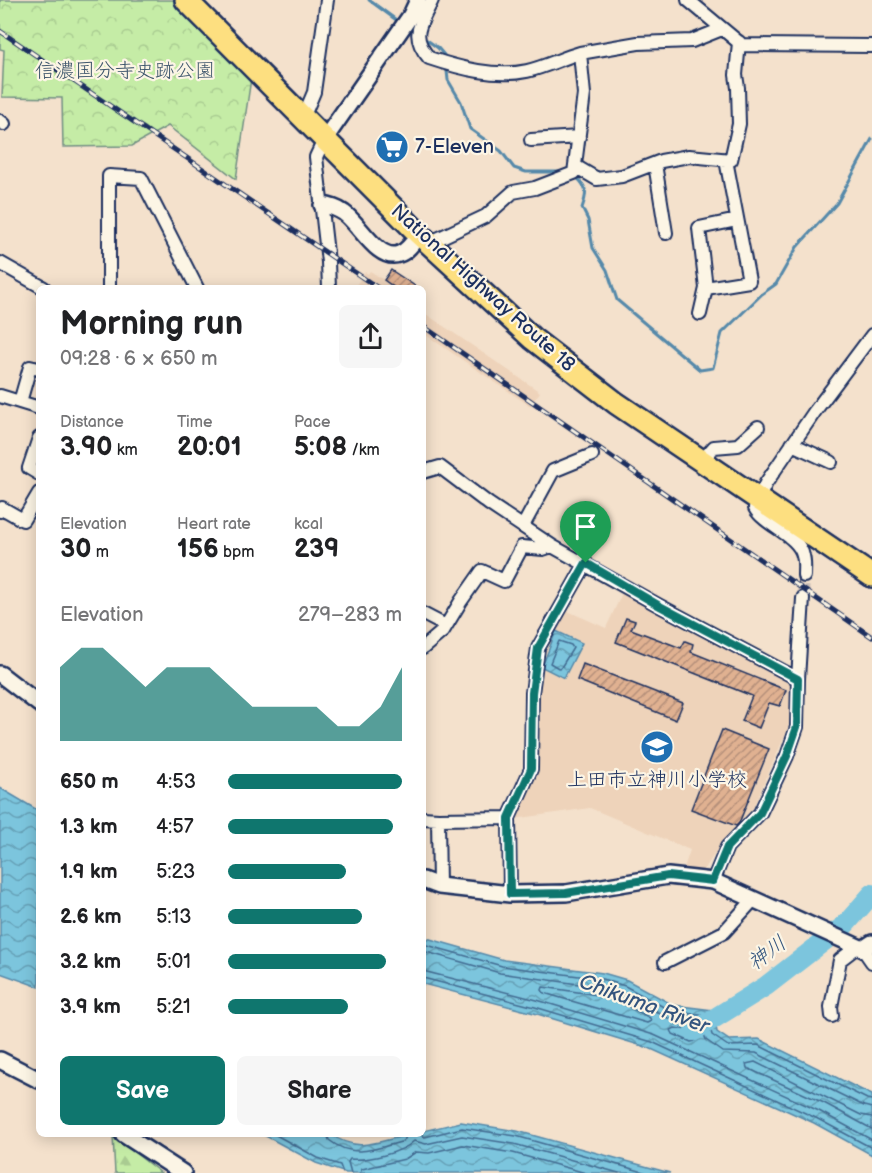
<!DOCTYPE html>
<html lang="en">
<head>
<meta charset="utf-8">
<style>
  :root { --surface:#fff; --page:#f6f6f6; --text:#202124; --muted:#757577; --accent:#0f766e }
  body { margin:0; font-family:"Balsamiq Sans","Klee One",sans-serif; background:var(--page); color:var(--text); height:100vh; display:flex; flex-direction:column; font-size:22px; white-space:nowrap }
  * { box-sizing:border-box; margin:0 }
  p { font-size:20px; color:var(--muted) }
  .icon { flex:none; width:33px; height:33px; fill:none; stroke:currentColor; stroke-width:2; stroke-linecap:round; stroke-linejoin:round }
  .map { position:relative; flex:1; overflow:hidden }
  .side { position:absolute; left:36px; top:285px; width:390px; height:852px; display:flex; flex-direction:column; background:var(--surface); border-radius:9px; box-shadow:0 3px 15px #0003 }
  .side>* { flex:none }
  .pin { position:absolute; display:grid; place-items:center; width:51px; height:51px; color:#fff; margin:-62px -26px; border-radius:50% 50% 50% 0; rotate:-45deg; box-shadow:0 0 6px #0007 }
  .pin .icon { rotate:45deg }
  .round { display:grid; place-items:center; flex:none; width:63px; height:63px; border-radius:9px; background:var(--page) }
  .head { display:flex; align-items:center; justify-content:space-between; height:102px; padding:0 24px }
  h1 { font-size:33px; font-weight:600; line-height:45px }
  .figures { display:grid; grid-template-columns:repeat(3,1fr); gap:9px; height:102px; padding:6px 24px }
  .figures div { display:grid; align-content:center }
  .figures b { font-size:26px; font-weight:600 }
  .figures small { font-size:16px; font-weight:400 }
  .figures p { font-size:16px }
  .chart { height:168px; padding:12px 24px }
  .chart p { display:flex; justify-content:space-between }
  .chart svg { width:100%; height:108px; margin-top:6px; fill:var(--accent); opacity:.7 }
  .button { display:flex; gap:12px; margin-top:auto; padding:12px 24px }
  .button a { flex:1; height:69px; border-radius:9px; background:var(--accent); color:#fff; font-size:24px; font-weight:600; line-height:69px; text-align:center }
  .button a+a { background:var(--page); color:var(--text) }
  ul { padding:0 24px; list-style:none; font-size:20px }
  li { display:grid; grid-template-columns:96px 72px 1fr; align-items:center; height:45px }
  li i { height:15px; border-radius:8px; background:var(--accent) }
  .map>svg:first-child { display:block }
  .built { fill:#eed3ba }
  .forest { fill:url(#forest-firs); stroke:#708e82; stroke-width:1.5 }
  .park { fill:url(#park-crowns); stroke:#708e82; stroke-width:1.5 }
  .water { fill:url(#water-waves); stroke:#5589aa; stroke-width:1.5 }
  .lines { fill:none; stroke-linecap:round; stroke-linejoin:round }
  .shore { stroke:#426b91; stroke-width:1.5 }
  .stream { stroke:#5589aa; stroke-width:3 }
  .river { stroke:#7cc5dd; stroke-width:20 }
  .building { fill:url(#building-hatch); stroke:#1b2f5e; stroke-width:1.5 }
  .minor-tunnel { stroke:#c9bdb6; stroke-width:12; stroke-dasharray:12 6; stroke-linecap:butt }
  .minor-casing { stroke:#1b2f5e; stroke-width:16 }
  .tertiary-casing { stroke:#1b2f5e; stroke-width:20 }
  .trunk-casing { stroke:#1b2f5e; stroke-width:26 }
  .minor { stroke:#fcf5e5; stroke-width:12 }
  .tertiary { stroke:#fcf5e5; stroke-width:15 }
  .trunk { stroke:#fddf80; stroke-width:21 }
  .rail-casing { stroke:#1b2f5e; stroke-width:5 }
  .rail { stroke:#fcf5e5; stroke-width:3; stroke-dasharray:9; stroke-linecap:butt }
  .route-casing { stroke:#fff; stroke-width:12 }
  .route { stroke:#0f766e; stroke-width:8 }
  .labels { text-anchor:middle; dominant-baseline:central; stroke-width:4.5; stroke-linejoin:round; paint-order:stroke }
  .park-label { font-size:20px; fill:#3d556c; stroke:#fcf5e5 }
  .poi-label { font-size:20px; fill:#1b2f5e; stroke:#fcf5e5; text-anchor:start }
  .street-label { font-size:20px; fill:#1b2f5e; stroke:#fcf5e5 }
  .water-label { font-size:21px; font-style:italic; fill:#33547e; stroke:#fcf5e5 }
</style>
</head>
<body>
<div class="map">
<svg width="872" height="1173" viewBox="0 0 872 1173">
  <defs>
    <pattern id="forest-firs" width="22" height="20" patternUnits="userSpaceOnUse" patternTransform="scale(1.5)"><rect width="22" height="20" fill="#c5eca6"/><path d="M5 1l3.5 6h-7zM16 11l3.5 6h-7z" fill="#a9cb91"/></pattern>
    <pattern id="park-crowns" width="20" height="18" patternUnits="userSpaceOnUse" patternTransform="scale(1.5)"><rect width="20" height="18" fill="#c5eca6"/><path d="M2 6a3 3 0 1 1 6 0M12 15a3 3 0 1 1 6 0" fill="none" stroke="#a9cb91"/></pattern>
    <pattern id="water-waves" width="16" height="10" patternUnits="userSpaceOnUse" patternTransform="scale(1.5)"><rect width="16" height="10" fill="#7cc5dd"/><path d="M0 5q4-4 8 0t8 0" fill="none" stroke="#65a0b6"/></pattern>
    <pattern id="building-hatch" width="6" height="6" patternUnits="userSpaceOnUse" patternTransform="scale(1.5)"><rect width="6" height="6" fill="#e0b191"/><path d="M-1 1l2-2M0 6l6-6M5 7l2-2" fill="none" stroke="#b5907a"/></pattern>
  </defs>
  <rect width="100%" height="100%" fill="#f4e1cc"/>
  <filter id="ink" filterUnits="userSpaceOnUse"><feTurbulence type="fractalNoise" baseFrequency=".0167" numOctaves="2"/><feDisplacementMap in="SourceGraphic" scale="12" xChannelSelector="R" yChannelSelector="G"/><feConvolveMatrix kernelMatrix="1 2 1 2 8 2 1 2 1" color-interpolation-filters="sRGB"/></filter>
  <g filter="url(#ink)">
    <!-- built -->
    <path class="built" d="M391,270L417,288L355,287L365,272L368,274L370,271L384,280Z
      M423,312L540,392L530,406L423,333Z
      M624,589L790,682V724L748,819L741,828L721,844L702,873L683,871L690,850L590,808L514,819L534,769L535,691L541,650L563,609L606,628Z"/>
    <!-- forest -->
    <path class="forest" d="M113,1136L161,1173H115Z"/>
    <!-- park -->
    <path class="park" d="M0,0H187L253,65L236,179L168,126L132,146L63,147L62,98L2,97L4,50L0,49Z"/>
    <!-- water -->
    <path class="water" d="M556,631L582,643L564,678L542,667Z
      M0,788L39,811V987L0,973Z
      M423,937L504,960L603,973L627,980L673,1005L713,1010L717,1032L729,1040L759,1039L872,1095V1155L814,1123L649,1048L534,1013L423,984Z
      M461,1122L517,1131L670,1173H346L316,1163L262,1134H330C365,1158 386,1134 423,1134V1131Z"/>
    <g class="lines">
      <!-- shore -->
      <path class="shore" d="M559,641L571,645L573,648L560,669L550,663Z
        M423,944L502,966L602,979L625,986L671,1011L707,1016L712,1035L728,1046L758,1045L867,1099L872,1100
        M423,951L500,973L600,987L622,993L668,1018L700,1022L706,1040L723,1052L756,1053L864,1106L872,1108
        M423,971L537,1000L654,1035L819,1111L872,1140
        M423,978L535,1007L652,1042L816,1118L872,1148
        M543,987L598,995L618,1001L650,1018L651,1021L647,1023L544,993L542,990Z
        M675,1028L693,1031L695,1041L691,1042L673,1034L671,1030Z
        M872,1117L861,1115L755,1062L746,1064L747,1068L824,1103L872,1129
        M274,1134L318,1158L340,1165L343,1173
        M327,1134L329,1140C352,1159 375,1149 401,1142L405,1139L406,1134
        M419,1134L425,1137L462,1128L516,1136L647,1173
        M351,1173L348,1162L350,1159C367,1161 402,1153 414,1141L426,1144L462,1136L514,1144L619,1173
        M360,1173L362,1169L405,1159L416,1152L429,1153L463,1145L513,1153L586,1173"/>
      <!-- stream -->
      <path class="stream" d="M369,0L399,22
        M427,40L438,48L444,55
        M447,71L448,80L461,102L470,129L501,151L514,168L526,172H562
        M576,177C588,187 587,194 582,208L588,220L593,248L607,270L617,300L700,370L713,368L722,333L762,294L776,284L797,247L837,203L872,139"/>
      <!-- river -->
      <path class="river" d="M694,1031L766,986L845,925L872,894"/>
    </g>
    <!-- building -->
    <path class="building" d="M391,270L418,288H395L384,280Z
      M626,618L635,621L631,629L681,648L685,641L693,644L691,652L786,690L780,706L769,703L759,728L742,721L752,696L616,642Z
      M583,664L683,703L676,720L577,680Z
      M722,730L769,749L739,823L736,826L691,809Z"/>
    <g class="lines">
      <!-- minor-tunnel -->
      <path class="minor-tunnel" d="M803,598L804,576"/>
      <defs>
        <path id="minor" d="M432,0C421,25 409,34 429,58C459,68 496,78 527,71C545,67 562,58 580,53
          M688,0L742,45L872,46
          M303,118L314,92L327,0
          M0,121L4,124
          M324,140L316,157L328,262L329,288
          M531,140L579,137
          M655,164L666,233
          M575,166L597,179L622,176L661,161L689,156L731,160L739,124L738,88L736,75L739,42
          M429,243L486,216L513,192L535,188L574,173L584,94L580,53L638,43L692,41L722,29
          M0,263L44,288
          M109,288V176L141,178L197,288
          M706,288L749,281L726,160
          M700,314L706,288L699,228L737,220
          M0,396L39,408
          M20,402L30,367L39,369
          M39,438L29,468L39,474
          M792,444L831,462
          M701,462L714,447L738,445L758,427
          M423,472L440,467L489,504L552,546L658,605L798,679
          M0,511L2,508L23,520L39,493
          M523,526L553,471L592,455
          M804,576C804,569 805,562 803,556C799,535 765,526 755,508L756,504L766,483L815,411L872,335
          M423,614L446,626
          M423,648L443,631L461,601L482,571L504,581L522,547L543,549L552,546
          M423,818L438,819L439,886
          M509,818L531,769L532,693L538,648L586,563
          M438,819L509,818L510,894
          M713,881L727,847L760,813L787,756L797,727L798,679L803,598
          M863,949L872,962
          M665,962L724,932L754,899
          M832,1016L831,1007L840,960L857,947"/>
        <path id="tertiary" d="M324,140L411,15L418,0
          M322,205C331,206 337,208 344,213C359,223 378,262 399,254C408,251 414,241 419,234
          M0,674L39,704
          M423,880L439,886L510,894L566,893L668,876L713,881L863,949L872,943
          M0,1060L39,1080
          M123,1134L183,1173"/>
        <path id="trunk" d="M186,0L419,234L533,339L616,403L872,576"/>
      </defs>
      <!-- minor casing -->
      <use href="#minor" class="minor-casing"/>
      <!-- tertiary casing -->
      <use href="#tertiary" class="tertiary-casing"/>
      <!-- trunk casing -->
      <use href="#trunk" class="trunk-casing"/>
      <!-- minor -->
      <use href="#minor" class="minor"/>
      <!-- tertiary -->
      <use href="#tertiary" class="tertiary"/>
      <!-- trunk -->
      <use href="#trunk" class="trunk"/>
      <defs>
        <path id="rail" d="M0,31L378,288
          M423,326L872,637"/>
      </defs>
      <!-- rail casing -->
      <use href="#rail" class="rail-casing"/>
      <!-- rail -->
      <use href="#rail" class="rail"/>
    </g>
  </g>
  <g class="lines" filter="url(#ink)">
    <defs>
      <path id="route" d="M586,563L658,605L798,679L797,727L787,756L760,813L727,847L713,881L668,876L566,893L510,894L509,818L531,769L532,693L538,648Z"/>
    </defs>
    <!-- route casing -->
    <use href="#route" class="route-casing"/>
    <!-- route -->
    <use href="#route" class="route"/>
  </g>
  <!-- icons -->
  <defs>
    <symbol id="supermarket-disc" viewBox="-11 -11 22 22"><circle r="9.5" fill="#1f6fb2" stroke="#fcf5e5"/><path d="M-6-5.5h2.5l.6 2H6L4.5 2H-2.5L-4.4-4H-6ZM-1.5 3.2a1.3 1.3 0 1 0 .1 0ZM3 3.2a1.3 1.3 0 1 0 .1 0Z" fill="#fff"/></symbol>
    <symbol id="school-disc" viewBox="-11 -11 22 22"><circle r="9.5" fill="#1f6fb2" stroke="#fcf5e5"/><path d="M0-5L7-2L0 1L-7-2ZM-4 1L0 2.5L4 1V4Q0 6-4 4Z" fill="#fff"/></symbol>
  </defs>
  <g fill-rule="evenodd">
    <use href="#supermarket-disc" x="373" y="128" width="38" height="38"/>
    <use href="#school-disc" x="638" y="728" width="38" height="38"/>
  </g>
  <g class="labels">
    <!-- park labels -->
    <g class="park-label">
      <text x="125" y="71">信濃国分寺史跡公園</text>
    </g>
    <!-- poi labels -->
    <g class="poi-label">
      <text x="415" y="147">7-Eleven</text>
      <text x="657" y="780" text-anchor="middle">上田市立神川小学校</text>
    </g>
    <!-- street labels -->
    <g class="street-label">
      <text transform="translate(483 288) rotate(42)">National Highway Route 18</text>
    </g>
    <!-- water labels -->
    <g class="water-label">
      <text transform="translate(767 953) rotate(-37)">神川</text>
      <text transform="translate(644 1004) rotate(20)">Chikuma River</text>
    </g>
  </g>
</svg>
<div class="pin" style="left:586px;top:563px;background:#1e9e55"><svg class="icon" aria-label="arrive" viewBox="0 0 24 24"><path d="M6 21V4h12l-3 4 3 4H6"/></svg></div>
<section class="side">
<div class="head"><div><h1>Morning run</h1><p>09:28 · 6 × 650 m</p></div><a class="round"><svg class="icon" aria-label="share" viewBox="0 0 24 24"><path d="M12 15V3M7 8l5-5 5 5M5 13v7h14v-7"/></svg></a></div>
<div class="figures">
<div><p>Distance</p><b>3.90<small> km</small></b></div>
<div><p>Time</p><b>20:01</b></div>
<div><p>Pace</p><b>5:08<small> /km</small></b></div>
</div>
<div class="figures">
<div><p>Elevation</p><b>30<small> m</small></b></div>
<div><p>Heart rate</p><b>156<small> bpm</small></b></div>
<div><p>kcal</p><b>239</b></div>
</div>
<div class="chart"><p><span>Elevation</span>279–283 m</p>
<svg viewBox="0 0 160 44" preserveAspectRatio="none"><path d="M0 44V14L10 6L20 6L30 14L40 22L50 14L60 14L70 14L80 22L90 30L100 30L110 30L120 30L130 38L140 38L150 30L160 14V44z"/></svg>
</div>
<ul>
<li><b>650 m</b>4:53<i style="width:100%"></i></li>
<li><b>1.3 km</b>4:57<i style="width:95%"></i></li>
<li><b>1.9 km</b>5:23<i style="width:68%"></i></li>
<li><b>2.6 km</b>5:13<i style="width:77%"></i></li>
<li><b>3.2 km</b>5:01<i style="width:91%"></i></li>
<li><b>3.9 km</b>5:21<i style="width:69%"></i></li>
</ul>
<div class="button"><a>Save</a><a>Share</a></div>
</section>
</div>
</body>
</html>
